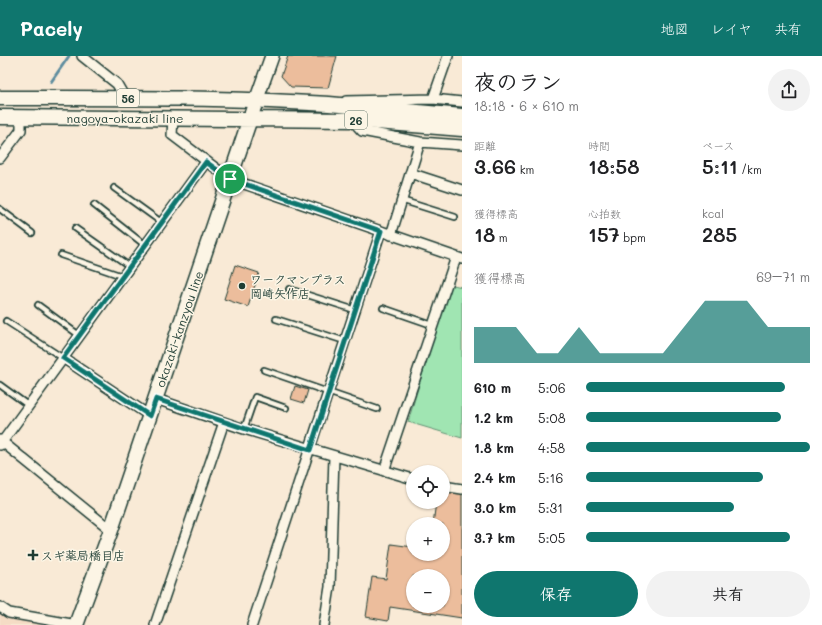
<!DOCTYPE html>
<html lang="ja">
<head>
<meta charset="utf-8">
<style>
  :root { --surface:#fff; --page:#f2f2f2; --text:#202124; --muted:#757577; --accent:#0f766e }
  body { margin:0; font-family:Mali,"Klee One",sans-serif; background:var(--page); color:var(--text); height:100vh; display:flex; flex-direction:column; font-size:15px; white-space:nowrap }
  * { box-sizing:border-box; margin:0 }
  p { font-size:13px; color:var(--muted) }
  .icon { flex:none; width:22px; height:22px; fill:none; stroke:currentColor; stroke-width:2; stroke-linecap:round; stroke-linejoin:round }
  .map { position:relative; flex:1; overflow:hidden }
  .details { display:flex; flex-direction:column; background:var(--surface); width:360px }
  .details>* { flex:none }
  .fabs { position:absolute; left:406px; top:409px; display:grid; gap:8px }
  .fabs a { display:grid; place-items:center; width:44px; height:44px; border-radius:50%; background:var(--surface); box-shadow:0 1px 3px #0004; font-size:20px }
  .pin { position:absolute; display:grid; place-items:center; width:34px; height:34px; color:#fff; margin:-17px; border:2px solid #fff; border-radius:50%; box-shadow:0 1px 4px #0007 }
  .round { display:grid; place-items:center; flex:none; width:42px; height:42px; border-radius:21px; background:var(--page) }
  .overview { display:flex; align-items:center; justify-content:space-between; height:68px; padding:0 12px }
  h1 { font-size:22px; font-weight:600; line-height:30px }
  .metrics { display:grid; grid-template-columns:repeat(3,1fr); gap:6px; height:68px; padding:4px 12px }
  .metrics div { display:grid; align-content:center }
  .metrics b { font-size:20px; font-weight:600 }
  .metrics small { font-size:11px; font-weight:400 }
  .metrics p { font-size:11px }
  .chart { height:112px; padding:8px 12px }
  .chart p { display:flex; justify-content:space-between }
  .chart svg { width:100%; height:72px; margin-top:4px; fill:var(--accent); opacity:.7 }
  .primary-button { display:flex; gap:8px; margin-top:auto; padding:8px 12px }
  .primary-button a { flex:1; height:46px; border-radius:24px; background:var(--accent); color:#fff; font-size:16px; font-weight:600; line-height:46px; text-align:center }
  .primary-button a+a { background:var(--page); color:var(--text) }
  ul { padding:0 12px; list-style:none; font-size:13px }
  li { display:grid; grid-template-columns:64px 48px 1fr; align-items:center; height:30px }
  li i { height:10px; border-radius:5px; background:var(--accent) }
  header { display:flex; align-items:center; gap:24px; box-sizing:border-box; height:56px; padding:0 20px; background:var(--accent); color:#fff }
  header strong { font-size:19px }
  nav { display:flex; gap:22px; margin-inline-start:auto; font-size:14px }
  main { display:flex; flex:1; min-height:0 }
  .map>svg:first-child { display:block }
  .built { fill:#f5dcc5 }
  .green { fill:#a0e5b2; stroke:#609173 }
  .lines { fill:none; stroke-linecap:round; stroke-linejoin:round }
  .stream { stroke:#5d8c9e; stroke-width:3 }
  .building { fill:#ecbd9c; stroke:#1f3d34; fill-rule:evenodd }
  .lane-casing { stroke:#1f3d34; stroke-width:8 }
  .street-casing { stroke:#1f3d34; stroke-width:12 }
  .secondary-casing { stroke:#1f3d34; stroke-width:16 }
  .primary-casing { stroke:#1f3d34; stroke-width:17 }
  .lane { stroke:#fcf5e5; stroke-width:4.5 }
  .street { stroke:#fcf5e5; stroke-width:9 }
  .secondary { stroke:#fcf5e5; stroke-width:13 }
  .primary { stroke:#fcf5e5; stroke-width:14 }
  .route-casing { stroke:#fff; stroke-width:8 }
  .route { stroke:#0f766e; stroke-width:5 }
  .poi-dot { fill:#1f3d34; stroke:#fcf5e5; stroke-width:1.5 }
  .labels { text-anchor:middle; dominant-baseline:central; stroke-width:3; stroke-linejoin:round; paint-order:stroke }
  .shield { fill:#fcf5e5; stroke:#617469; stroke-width:1 }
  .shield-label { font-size:11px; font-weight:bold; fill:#1f3d34 }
  .street-label { font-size:12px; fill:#1f3d34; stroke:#fcf5e5 }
  .poi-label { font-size:12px; font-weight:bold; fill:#1f3d34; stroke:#fcf5e5; text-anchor:start }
</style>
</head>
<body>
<header>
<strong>Pacely</strong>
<nav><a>地図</a><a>レイヤ</a><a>共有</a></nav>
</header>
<main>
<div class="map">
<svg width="462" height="569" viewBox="0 0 462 569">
  <rect width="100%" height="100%" fill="#f9ead6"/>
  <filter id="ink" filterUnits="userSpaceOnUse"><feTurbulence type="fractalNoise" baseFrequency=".025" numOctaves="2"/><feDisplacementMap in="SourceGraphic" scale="8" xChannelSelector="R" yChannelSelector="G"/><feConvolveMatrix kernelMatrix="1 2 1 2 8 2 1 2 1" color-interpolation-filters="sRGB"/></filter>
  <g filter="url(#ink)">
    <!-- built -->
    <path class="built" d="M0,556L4,559L47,569H0Z"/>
    <!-- green -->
    <path class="green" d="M449,228L462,231V382L408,366Z"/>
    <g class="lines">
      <!-- stream -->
      <path class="stream" d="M51,26L69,0"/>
    </g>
    <!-- building -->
    <path class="building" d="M288,0H337L328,32L291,31L281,20Z
      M235,209L259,217L248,251L224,243Z
      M295,330L308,334L304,347L291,343Z
      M443,433L462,436V562L390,551L388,565L366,561L372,521L386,523L391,488L413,491V498H443V468H433L436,446H443ZM413,520H443V550H413Z"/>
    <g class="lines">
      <defs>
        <path id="lane" d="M114,132L161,166
          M401,144L455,161
          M94,149L145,189
          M0,153L32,177
          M75,172L129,210
          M61,199L122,220
          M289,233L355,254
          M38,249L79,279
          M383,252L432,269
          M276,263L345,285
          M6,265L63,302
          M264,314L377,353
          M0,329L29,350
          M244,373L255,341L286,352"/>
        <path id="street" d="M82,0L117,28L125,42
          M433,43L448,0
          M346,45L433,43L462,46
          M173,62L172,79L230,123L462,203
          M352,64L362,75L420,86L462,89
          M0,102L21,74V61
          M410,117L462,134
          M391,179L420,86
          M63,302L150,360
          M156,343L244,373L413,423
          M0,384L111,474
          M0,389L206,106
          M384,415L456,201
          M443,430L462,433
          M0,551L9,557L77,569
          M155,569L224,366
          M252,569L381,175
          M324,569L330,531L334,400"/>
        <path id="secondary" d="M256,45L272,0"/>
        <path id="primary" d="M0,42C110,42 220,41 329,48C374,52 418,56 462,60
          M0,61L352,64L462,73
          M76,569L111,474L256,45"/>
      </defs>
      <!-- lane casing -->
      <use href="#lane" class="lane-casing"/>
      <!-- street casing -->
      <use href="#street" class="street-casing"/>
      <!-- secondary casing -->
      <use href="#secondary" class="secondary-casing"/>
      <!-- primary casing -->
      <use href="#primary" class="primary-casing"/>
      <!-- lane -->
      <use href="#lane" class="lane"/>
      <!-- street -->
      <use href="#street" class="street"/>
      <!-- secondary -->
      <use href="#secondary" class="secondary"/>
      <!-- primary -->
      <use href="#primary" class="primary"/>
    </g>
  </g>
  <g class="lines" filter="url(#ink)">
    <defs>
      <path id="route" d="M206,106L230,123L381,175L310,394L156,343L150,360L63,302Z"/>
    </defs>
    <!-- route casing -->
    <use href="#route" class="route-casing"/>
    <!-- route -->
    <use href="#route" class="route"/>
  </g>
  <!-- markers -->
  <g class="poi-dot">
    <circle cx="242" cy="230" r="4"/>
    <path d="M31 493h4v4h4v4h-4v4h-4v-4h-4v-4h4z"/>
  </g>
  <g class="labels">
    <!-- shield labels -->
    <g class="shield">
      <rect x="117" y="33" width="22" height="18" rx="3"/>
      <rect x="345" y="55" width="22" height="18" rx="3"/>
    </g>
    <g class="shield-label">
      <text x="128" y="42">56</text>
      <text x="356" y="64">26</text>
    </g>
    <!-- street labels -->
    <g class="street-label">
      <text x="125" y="62">nagoya-okazaki line</text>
      <text transform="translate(179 273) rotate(-71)">okazaki-kanzyou line</text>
    </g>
    <!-- poi labels -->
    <g class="poi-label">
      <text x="250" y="223">ワークマンプラス<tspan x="250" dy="14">岡崎矢作店</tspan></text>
      <text x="41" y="499">スギ薬局橋目店</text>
    </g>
  </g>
</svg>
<div class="fabs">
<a><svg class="icon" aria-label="locate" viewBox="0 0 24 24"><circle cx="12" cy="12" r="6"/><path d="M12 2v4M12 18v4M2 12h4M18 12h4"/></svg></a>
<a>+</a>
<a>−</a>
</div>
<div class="pin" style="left:230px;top:123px;background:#1e9e55"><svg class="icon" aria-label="arrive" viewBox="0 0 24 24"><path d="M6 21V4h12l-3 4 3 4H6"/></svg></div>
</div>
<section class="details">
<div class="overview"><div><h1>夜のラン</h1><p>18:18 · 6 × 610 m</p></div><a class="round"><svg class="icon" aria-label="share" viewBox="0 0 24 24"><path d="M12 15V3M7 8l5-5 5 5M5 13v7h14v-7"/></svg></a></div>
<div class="metrics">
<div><p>距離</p><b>3.66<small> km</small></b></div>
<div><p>時間</p><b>18:58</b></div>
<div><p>ペース</p><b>5:11<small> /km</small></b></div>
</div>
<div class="metrics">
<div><p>獲得標高</p><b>18<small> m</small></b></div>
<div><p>心拍数</p><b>157<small> bpm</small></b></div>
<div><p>kcal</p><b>285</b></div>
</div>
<div class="chart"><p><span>獲得標高</span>69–71 m</p>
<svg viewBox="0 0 160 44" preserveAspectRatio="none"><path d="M0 44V22L10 22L20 22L30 38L40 38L50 22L60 38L70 38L80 38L90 38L100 22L110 6L120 6L130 6L140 22L150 22L160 22V44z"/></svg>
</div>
<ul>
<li><b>610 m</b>5:06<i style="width:89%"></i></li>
<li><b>1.2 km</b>5:08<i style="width:87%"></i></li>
<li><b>1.8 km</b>4:58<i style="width:100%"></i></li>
<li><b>2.4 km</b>5:16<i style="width:79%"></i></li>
<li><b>3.0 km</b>5:31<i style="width:66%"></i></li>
<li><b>3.7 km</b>5:05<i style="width:91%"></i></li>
</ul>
<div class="primary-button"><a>保存</a><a>共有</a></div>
</section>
</main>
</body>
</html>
